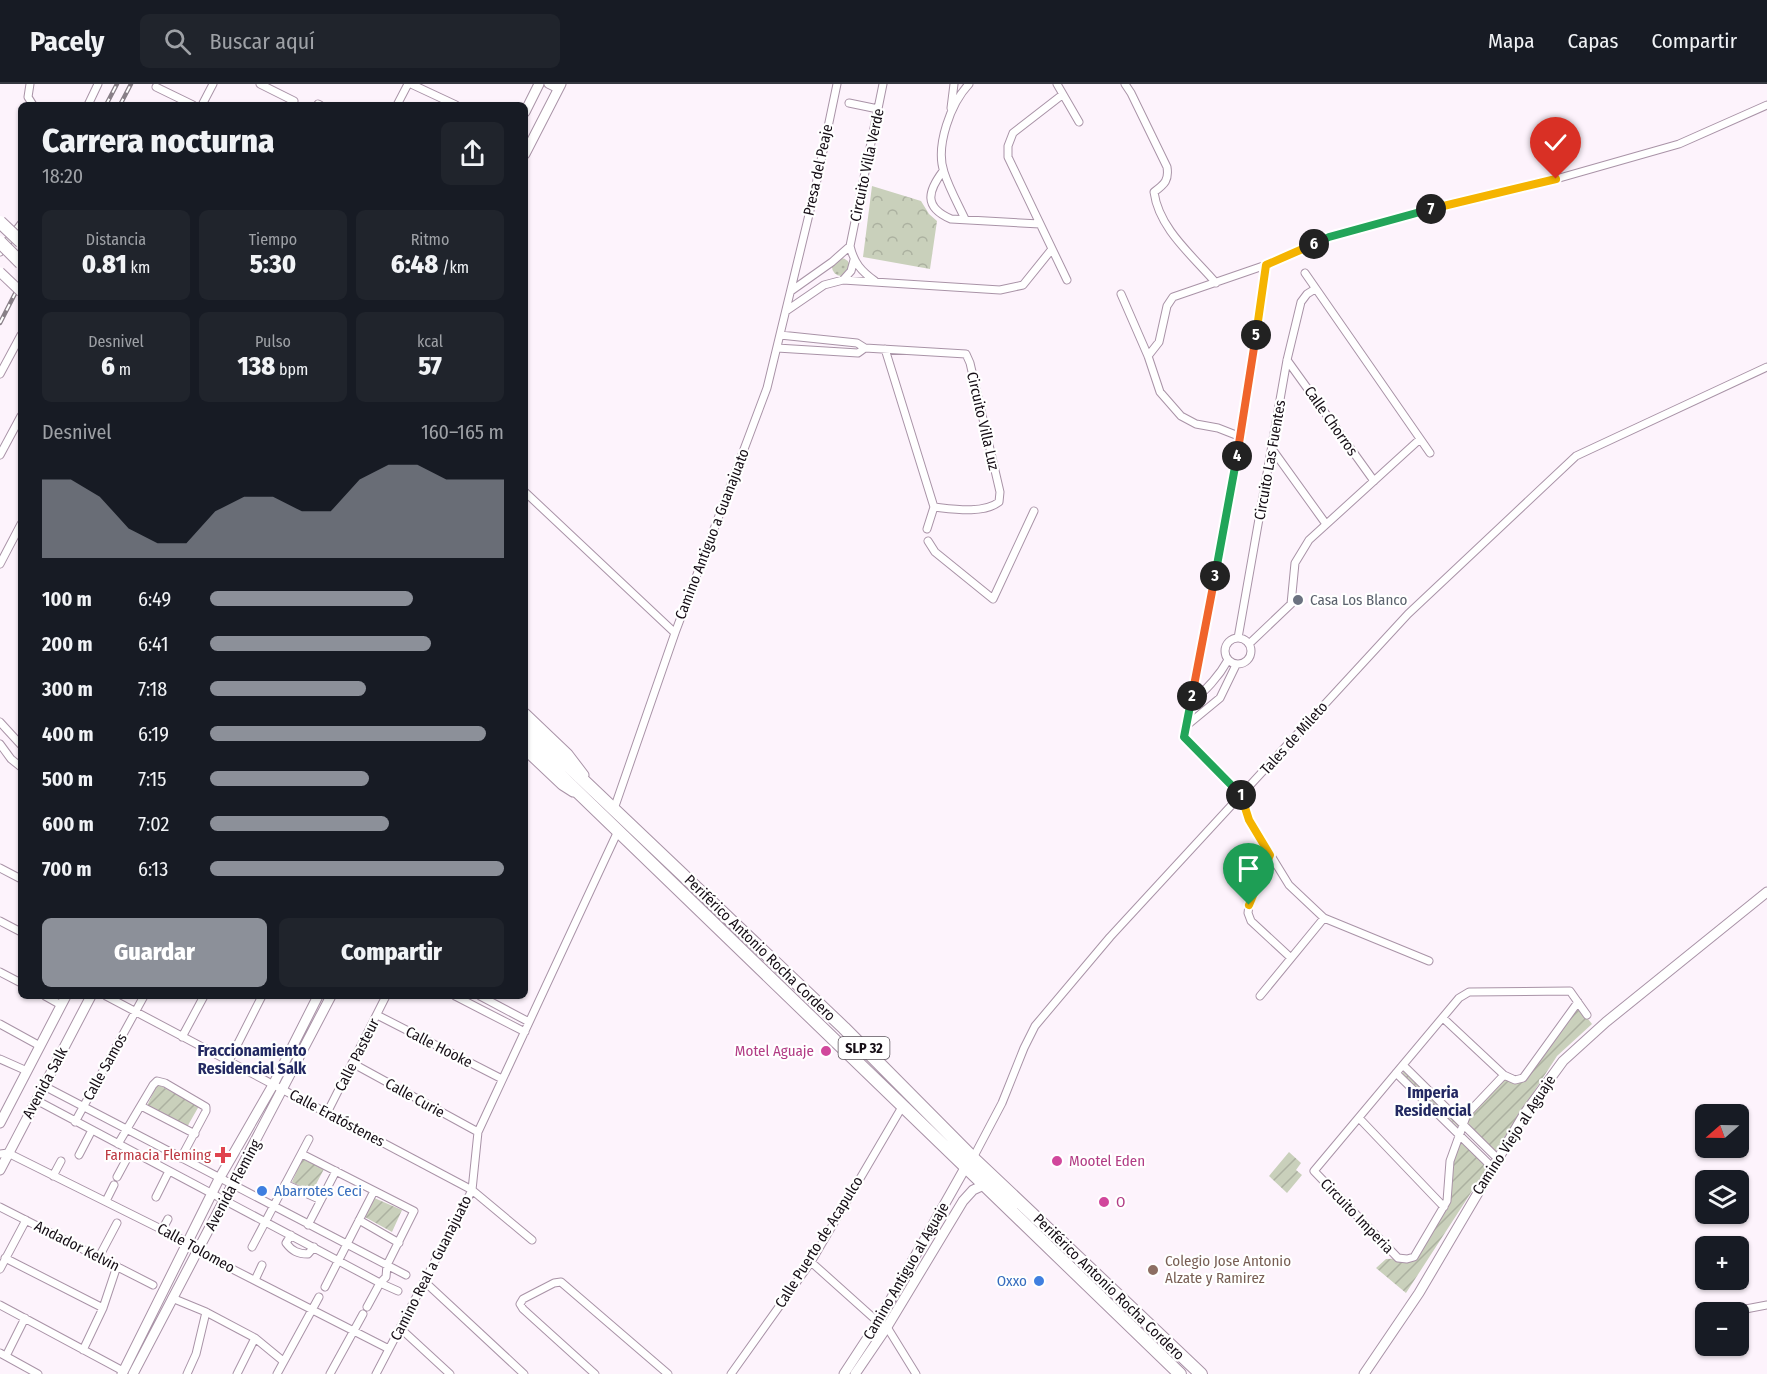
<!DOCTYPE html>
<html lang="es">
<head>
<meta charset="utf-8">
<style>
  :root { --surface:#171b24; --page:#20242c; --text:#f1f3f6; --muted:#9ea1a6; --line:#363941; --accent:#8c9099 }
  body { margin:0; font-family:"Fira Sans Condensed",sans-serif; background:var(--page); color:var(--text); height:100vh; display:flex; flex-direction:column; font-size:22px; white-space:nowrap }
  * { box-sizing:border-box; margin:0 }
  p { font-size:20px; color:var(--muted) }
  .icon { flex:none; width:33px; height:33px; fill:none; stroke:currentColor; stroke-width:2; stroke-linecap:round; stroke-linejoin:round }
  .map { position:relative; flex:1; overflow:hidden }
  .side { position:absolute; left:18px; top:18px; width:510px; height:897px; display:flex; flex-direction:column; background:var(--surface); border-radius:9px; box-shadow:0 2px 4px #0004 }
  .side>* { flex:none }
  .needle { width:39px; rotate:250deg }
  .tools { position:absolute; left:1695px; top:1020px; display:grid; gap:12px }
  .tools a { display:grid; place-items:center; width:54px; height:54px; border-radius:9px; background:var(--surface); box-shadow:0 2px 4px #0004; font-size:30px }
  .pin { position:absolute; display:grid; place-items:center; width:51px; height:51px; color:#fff; margin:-62px -26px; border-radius:50% 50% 50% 0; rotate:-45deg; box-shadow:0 0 6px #0007 }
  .pin .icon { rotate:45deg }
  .km { position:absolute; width:30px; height:30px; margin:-15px; border-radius:50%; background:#222; color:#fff; font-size:16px; line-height:30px; text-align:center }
  .round { display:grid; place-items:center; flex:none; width:63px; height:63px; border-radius:9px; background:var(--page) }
  .overview { display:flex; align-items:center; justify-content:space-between; height:102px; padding:0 24px }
  h1 { font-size:33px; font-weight:800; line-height:45px }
  .metrics { display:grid; grid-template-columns:repeat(3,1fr); gap:9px; height:102px; padding:6px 24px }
  .metrics div { display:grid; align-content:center; border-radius:9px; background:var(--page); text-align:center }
  .metrics b { font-size:26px; font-weight:800 }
  .metrics small { font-size:16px; font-weight:400 }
  .metrics p { font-size:16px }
  .chart { height:168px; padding:12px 24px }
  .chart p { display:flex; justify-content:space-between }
  .chart svg { width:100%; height:108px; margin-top:6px; fill:var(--accent); opacity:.7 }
  .primary-button { display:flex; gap:12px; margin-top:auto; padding:12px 24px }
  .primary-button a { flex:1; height:69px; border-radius:9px; background:var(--accent); color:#fff; font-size:24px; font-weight:800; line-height:69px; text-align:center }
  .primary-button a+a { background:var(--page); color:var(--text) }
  ul { padding:0 24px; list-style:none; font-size:20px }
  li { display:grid; grid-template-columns:96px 72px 1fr; align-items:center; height:45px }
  li i { height:15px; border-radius:8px; background:var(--accent) }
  header { display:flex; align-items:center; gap:36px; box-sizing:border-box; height:84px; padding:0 30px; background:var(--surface); border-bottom:2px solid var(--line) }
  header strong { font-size:28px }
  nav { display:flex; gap:33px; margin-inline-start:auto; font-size:21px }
  .search { width:420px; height:54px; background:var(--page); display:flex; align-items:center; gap:15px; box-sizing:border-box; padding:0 21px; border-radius:9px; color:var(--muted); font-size:22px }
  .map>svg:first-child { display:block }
  .grass { fill:url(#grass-dots) }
  .forest { fill:url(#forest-crowns) }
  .garden { fill:url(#garden-furrows) }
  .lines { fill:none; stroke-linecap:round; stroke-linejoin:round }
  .street-casing { stroke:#a993a7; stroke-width:9 }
  .secondary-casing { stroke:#a993a7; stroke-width:11 }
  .highway-casing { stroke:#a993a7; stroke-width:14 }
  .street { stroke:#fff; stroke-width:7 }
  .secondary { stroke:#fff; stroke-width:9 }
  .highway { stroke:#fff; stroke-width:12 }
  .rail-casing { stroke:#887f87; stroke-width:4.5 }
  .rail { stroke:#fff; stroke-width:2; stroke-dasharray:7; stroke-linecap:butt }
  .secondary-bridge-casing { stroke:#a993a7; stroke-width:11; stroke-linecap:butt }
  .highway-bridge-casing { stroke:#a993a7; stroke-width:14; stroke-linecap:butt }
  .secondary-bridge { stroke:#fff; stroke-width:9 }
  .highway-bridge { stroke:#fff; stroke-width:12 }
  .split-1-casing { stroke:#fff; stroke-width:12 }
  .split-2-casing { stroke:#fff; stroke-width:12 }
  .split-3-casing { stroke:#fff; stroke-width:12 }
  .split-4-casing { stroke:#fff; stroke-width:12 }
  .split-5-casing { stroke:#fff; stroke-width:12 }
  .split-6-casing { stroke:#fff; stroke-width:12 }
  .split-7-casing { stroke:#fff; stroke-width:12 }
  .split-8-casing { stroke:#fff; stroke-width:12 }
  .split-1 { stroke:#f5b400; stroke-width:8 }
  .split-2 { stroke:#22a559; stroke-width:8 }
  .split-3 { stroke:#f0652b; stroke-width:8 }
  .split-4 { stroke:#22a559; stroke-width:8 }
  .split-5 { stroke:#f0652b; stroke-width:8 }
  .split-6 { stroke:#f5b400; stroke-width:8 }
  .split-7 { stroke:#22a559; stroke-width:8 }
  .split-8 { stroke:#f5b400; stroke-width:8 }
  .worship-dot { fill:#6b7280; stroke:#fff; stroke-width:2 }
  .hotel-dot { fill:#d1479c; stroke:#fff; stroke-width:2 }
  .health-dot { fill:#e0444e; stroke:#fff; stroke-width:2 }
  .shop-dot { fill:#3f7fe0; stroke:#fff; stroke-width:2 }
  .education-dot { fill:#8d6e63; stroke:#fff; stroke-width:2 }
  .labels { text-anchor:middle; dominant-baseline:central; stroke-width:4.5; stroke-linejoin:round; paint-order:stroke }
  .shield { fill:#fff; stroke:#5c565c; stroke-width:1.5 }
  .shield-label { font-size:14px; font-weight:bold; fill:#160e16 }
  .street-label { font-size:15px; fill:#160e16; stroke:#fff }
  .worship-label { font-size:15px; fill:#5b616d; stroke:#fff; text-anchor:start }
  .hotel-label { font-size:15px; fill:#b23c85; stroke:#fff; text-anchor:start }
  .health-label { font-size:15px; fill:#be3a42; stroke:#fff; text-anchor:end }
  .shop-label { font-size:15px; fill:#366cbe; stroke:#fff; text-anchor:start }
  .education-label { font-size:15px; fill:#785e54; stroke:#fff; text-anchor:start }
  .neighbourhood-label { font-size:16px; font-weight:bold; fill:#232962; stroke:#fff }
</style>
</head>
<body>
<header>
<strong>Pacely</strong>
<div class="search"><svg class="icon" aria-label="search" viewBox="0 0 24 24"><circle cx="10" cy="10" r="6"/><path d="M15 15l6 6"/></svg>Buscar aquí</div>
<nav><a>Mapa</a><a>Capas</a><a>Compartir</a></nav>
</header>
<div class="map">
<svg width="1767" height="1290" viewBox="0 0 1767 1290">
  <defs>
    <pattern id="grass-dots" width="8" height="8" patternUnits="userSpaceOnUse" patternTransform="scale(1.5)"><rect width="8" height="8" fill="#c9d0bb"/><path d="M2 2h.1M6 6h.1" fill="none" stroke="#acb1a0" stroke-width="1.8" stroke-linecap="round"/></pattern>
    <pattern id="forest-crowns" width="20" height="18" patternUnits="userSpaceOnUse" patternTransform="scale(1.5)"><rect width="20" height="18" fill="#c9d0bb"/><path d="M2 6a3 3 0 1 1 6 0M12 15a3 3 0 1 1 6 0" fill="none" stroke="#acb1a0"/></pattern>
    <pattern id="garden-furrows" width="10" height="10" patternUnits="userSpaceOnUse" patternTransform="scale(1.5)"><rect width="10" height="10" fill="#c9d0bb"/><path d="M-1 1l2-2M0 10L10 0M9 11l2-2" fill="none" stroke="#acb1a0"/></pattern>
  </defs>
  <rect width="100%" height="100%" fill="#fdf3fc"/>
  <!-- grass -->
  <path class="grass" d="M832 183a9 9 0 1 1 18 0a9 9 0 1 1-18 0Z"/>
  <!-- forest -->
  <path class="forest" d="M872,102L921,117L929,130L937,137L930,185L863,173Z"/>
  <!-- garden -->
  <path class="garden" d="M1578,922L1592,940L1557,972L1495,1068L1467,1039L1469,1032L1505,995L1513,998L1523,996Z
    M1403,987L1458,1039V1043L1403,990Z
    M157,1000L199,1022L187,1043L147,1022Z
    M1460,1056L1487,1084L1406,1209L1376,1184L1386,1175L1415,1174L1445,1124L1452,1077Z
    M1289,1068L1301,1079L1296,1086L1302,1091L1287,1109L1269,1092Z
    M302,1075L324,1085L312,1108L292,1098Z
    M372,1113L402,1126L392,1148L363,1132Z"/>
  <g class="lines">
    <defs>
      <path id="street" d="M30,0L28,13L33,21
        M260,0L294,17
        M411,0L456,21
        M548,0L558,5
        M1057,0L1079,38
        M1125,0L1131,9L1167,83C1169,96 1165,100 1154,108C1159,145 1193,172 1216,199
        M156,3L193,21
        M1062,11L1013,49L1008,62V73L1067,196
        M849,19L878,25
        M318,20L320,21
        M88,21L98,0
        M202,21L213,0
        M397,21L408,0
        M951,24L954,0
        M943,87C928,107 923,123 951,135L1040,140
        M965,135C958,120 949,104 944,88C935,62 951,19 969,0
        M0,168L21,140
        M1266,181L1241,353L1184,653L1242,711L1249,736L1289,801L1324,834L1429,877
        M1305,189L1430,369
        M843,196L851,187L854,176
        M875,197C861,187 854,179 850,162L883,0
        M791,207L832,178L850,162
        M1121,210L1148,272L1160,308L1181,332L1196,340L1218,344L1241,353
        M786,227L824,201L843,196L1000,206L1023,201L1052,165
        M780,251L857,259L865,264L966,270L970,279L1000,408L999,418C983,430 953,425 934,423
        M777,264L858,269L865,264
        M885,265L934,423L927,445
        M1148,272L1159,258L1167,222L1173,213L1266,181L1329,153L1408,131L1556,95L1679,60L1767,21
        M1287,276L1374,397
        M0,290L21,251
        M1272,365L1326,440
        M0,371L21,332
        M525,408L675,549
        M928,457L935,468L993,515L1034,427
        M0,480L21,440
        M1225 567a13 13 0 1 1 26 0a13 13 0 1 1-26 0Z
        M1238,554L1287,276L1301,218L1307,210L1315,205
        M1249,560L1291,520L1295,479L1309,456L1420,355
        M1191,619C1206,606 1218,594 1228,576
        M0,638L21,661
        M1186,642L1220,614L1236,581
        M0,660L11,675L21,683
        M614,725L675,549L767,304L814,110L837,0
        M1270,771L1249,821L1248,829L1251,837L1291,874
        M0,784L21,795
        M0,837L21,848
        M0,888L21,899
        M45,912L61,921
        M106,912L472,1106L532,1156
        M455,912L525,948
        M480,912L529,938
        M1260,912L1324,834
        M1578,918L1523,994L1515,996L1504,991L1467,1030L1450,1077L1447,1117L1414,1173L1407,1175L1398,1174L1314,1087L1459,914L1469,908L1570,907L1587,931
        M377,931L502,995
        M1443,934L1504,991
        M0,940L40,962
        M182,953L204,912
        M0,975L27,987
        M229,977L262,912
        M352,979L478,1048
        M1403,981L1497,1074
        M1396,989L1492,1083
        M44,1002L406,1191
        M36,1016L380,1199L398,1207
        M141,1022L195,1050
        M327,1029L386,912
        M1359,1034L1444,1123
        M75,1038L144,912
        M118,1060L153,1001L157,997L165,999L206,1023V1027L181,1074
        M0,1070L8,1069L187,1158L197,1167L389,1265
        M302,1070L414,1127L387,1181L386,1193L380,1199L367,1223
        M79,1071L92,1046
        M973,1074L1002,1019L1024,964L1035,942L1110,853L1408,530L1576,372L1767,283
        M53,1092L61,1077
        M117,1093L131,1067
        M285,1100L321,1116
        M156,1113L169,1087
        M106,1117L114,1101
        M0,1123L153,1201
        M359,1136L399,1159
        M308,1141L336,1087
        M162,1146L168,1135
        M291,1151L286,1159C292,1167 298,1170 308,1170L314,1163
        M252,1163L309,1055
        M99,1173L117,1139
        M5,1174L103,1224
        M811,1178L878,1238L887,1243L916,1290
        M0,1185L26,1136
        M255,1196L262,1181
        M425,1198L524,1290
        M325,1203L374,1107
        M172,1214L206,1228L255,1254L283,1277
        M0,1221L123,1287
        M1730,1228L1767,1221
        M1705,1234H1706
        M400,1244L450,1290
        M83,1266L103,1224L117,1182
        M0,1269L38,1290
        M6,1272L25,1234
        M187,1290L196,1270L206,1228
        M237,1290L255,1254
        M277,1290L319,1213
        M330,1290L363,1230
        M376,1290L472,1106L478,1048L618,747
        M595,1290L523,1225L520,1220L523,1215L554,1199L561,1198L668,1290
        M731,1290L811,1178L902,1023"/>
      <path id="secondary" d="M525,28L539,0
        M525,70L561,0
        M525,629L568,670L584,691
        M525,666L562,701L573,708
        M0,1039L66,912
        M0,1086L91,912
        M122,1290L219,1095L273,1001L318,912
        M133,1290L331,912
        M844,1290L878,1238L965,1084
        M855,1290L887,1243L963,1117L973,1106L984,1101
        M1364,1290L1419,1209L1525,1029L1563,977L1606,938L1767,808"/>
      <path id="highway" d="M525,641L844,944L973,1074L1201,1290
        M525,657L1180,1290"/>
    </defs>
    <!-- street casing -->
    <use href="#street" class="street-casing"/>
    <!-- secondary casing -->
    <use href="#secondary" class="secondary-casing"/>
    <!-- highway casing -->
    <use href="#highway" class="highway-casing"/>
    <!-- street -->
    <use href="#street" class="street"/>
    <!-- secondary -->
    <use href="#secondary" class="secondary"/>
    <!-- highway -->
    <use href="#highway" class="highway"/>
    <defs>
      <path id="rail" d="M106,21L117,0
        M120,21L131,0
        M0,239L21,198"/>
    </defs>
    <!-- rail casing -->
    <use href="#rail" class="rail-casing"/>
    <!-- rail -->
    <use href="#rail" class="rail"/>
    <defs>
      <path id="secondary-bridge" d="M0,188L21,208"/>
      <path id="highway-bridge" d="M0,138L21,158
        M0,158L21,179"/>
    </defs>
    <!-- secondary-bridge casing -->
    <use href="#secondary-bridge" class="secondary-bridge-casing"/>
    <!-- highway-bridge casing -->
    <use href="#highway-bridge" class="highway-bridge-casing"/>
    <!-- secondary-bridge -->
    <use href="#secondary-bridge" class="secondary-bridge"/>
    <!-- highway-bridge -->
    <use href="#highway-bridge" class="highway-bridge"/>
  </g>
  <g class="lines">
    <defs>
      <path id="split-1" d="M1241,711L1249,736L1270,771L1249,821"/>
      <path id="split-2" d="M1192,612L1184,653L1241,711"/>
      <path id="split-3" d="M1192,612L1215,492"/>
      <path id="split-4" d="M1215,492L1237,372"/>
      <path id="split-5" d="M1237,372L1256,251"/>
      <path id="split-6" d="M1256,251L1266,181L1314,160"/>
      <path id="split-7" d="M1314,160L1329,153L1431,125"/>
      <path id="split-8" d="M1431,125L1556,95"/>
    </defs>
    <!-- split-1 casing -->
    <use href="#split-1" class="split-1-casing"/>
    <!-- split-2 casing -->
    <use href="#split-2" class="split-2-casing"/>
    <!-- split-3 casing -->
    <use href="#split-3" class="split-3-casing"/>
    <!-- split-4 casing -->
    <use href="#split-4" class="split-4-casing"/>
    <!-- split-5 casing -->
    <use href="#split-5" class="split-5-casing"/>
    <!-- split-6 casing -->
    <use href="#split-6" class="split-6-casing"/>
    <!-- split-7 casing -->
    <use href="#split-7" class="split-7-casing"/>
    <!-- split-8 casing -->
    <use href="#split-8" class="split-8-casing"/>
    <!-- split-1 -->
    <use href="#split-1" class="split-1"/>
    <!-- split-2 -->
    <use href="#split-2" class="split-2"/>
    <!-- split-3 -->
    <use href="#split-3" class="split-3"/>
    <!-- split-4 -->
    <use href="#split-4" class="split-4"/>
    <!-- split-5 -->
    <use href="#split-5" class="split-5"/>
    <!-- split-6 -->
    <use href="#split-6" class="split-6"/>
    <!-- split-7 -->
    <use href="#split-7" class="split-7"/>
    <!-- split-8 -->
    <use href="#split-8" class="split-8"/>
  </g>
  <!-- markers -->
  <circle class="worship-dot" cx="1298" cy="516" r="6"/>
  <g class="hotel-dot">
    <circle cx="826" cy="967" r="6"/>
    <circle cx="1057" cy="1077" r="6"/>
    <circle cx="1104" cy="1118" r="6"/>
  </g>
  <path class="health-dot" d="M220 1062h6v6h6v6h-6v6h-6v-6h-6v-6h6z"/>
  <g class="shop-dot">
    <circle cx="262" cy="1107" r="6"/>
    <circle cx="1039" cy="1197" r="6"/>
  </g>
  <circle class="education-dot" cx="1153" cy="1186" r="6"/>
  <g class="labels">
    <!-- shield labels -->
    <rect class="shield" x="838.5" y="953" width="51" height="22" rx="4.5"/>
    <g class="shield-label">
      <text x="864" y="964">SLP 32</text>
    </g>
    <!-- street labels -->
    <g class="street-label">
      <text transform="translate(867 81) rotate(-78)">Circuito Villa Verde</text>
      <text transform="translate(818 86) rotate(-78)">Presa del Peaje</text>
      <text transform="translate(983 337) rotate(77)">Circuito Villa Luz</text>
      <text transform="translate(1331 337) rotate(55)">Calle Chorros</text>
      <text transform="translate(1270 376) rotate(-80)">Circuito Las Fuentes</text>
      <text transform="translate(712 450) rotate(-69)">Camino Antiguo a Guanajuato</text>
      <text transform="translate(1294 654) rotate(-48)">Tales de Mileto</text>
      <text transform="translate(760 864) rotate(44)">Periférico Antonio Rocha Cordero</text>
      <text transform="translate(439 963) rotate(27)">Calle Hooke</text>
      <text transform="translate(357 971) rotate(-63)">Calle Pasteur</text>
      <text transform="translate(105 983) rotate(-61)">Calle Samos</text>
      <text transform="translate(45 999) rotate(-62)">Avenida Salk</text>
      <text transform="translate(415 1014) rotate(29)">Calle Curie</text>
      <text transform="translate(337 1034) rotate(28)">Calle Eratóstenes</text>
      <text transform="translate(1514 1051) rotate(-57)">Camino Viejo al Aguaje</text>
      <text transform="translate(233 1101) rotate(-62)">Avenida Fleming</text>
      <text transform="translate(1357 1132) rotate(46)">Circuito Imperia</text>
      <text transform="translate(819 1158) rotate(-58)">Calle Puerto de Acapulco</text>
      <text transform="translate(77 1162) rotate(27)">Andador Kelvin</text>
      <text transform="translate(196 1164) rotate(29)">Calle Tolomeo</text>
      <text transform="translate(431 1184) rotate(-63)">Camino Real a Guanajuato</text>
      <text transform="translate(906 1187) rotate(-60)">Camino Antiguo al Aguaje</text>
      <text transform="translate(1109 1203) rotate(44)">Periférico Antonio Rocha Cordero</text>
    </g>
    <!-- worship labels -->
    <g class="worship-label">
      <text x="1310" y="516">Casa Los Blanco</text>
    </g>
    <!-- hotel labels -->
    <g class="hotel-label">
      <text x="814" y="967" text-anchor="end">Motel Aguaje</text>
      <text x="1069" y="1077">Mootel Eden</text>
      <text x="1116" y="1118">O</text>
    </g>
    <!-- health labels -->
    <g class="health-label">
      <text x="211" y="1071">Farmacia Fleming</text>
    </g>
    <!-- shop labels -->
    <g class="shop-label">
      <text x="274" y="1107">Abarrotes Ceci</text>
      <text x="1027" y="1197" text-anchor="end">Oxxo</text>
    </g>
    <!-- education labels -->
    <g class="education-label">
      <text x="1165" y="1177">Colegio Jose Antonio<tspan x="1165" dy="17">Alzate y Ramirez</tspan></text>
    </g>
    <!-- neighbourhood labels -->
    <g class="neighbourhood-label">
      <text x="252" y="966">Fraccionamiento<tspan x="252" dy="18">Residencial Salk</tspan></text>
      <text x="1433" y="1008">Imperia<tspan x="1433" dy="18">Residencial</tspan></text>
    </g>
  </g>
</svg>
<div class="tools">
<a><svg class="needle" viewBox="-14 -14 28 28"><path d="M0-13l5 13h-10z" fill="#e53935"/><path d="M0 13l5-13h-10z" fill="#9ea1a6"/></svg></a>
<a><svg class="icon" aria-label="layers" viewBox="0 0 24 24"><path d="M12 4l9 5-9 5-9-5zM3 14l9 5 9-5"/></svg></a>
<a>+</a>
<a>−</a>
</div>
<div class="pin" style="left:1249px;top:821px;background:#1e9e55"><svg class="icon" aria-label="arrive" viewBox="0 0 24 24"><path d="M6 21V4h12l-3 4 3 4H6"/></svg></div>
<div class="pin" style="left:1556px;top:95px;background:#d93025"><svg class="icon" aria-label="check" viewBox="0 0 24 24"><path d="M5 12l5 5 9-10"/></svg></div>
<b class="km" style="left:1241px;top:711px">1</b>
<b class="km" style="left:1192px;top:612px">2</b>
<b class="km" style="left:1215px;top:492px">3</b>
<b class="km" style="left:1237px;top:372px">4</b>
<b class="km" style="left:1256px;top:251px">5</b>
<b class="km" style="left:1314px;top:160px">6</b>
<b class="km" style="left:1431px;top:125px">7</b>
<section class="side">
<div class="overview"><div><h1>Carrera nocturna</h1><p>18:20</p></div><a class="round"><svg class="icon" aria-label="share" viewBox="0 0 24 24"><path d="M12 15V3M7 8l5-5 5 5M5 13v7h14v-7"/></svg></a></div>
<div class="metrics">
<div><p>Distancia</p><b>0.81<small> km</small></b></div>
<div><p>Tiempo</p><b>5:30</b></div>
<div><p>Ritmo</p><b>6:48<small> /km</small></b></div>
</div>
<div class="metrics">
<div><p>Desnivel</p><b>6<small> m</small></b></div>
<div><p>Pulso</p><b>138<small> bpm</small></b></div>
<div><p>kcal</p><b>57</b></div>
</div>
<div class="chart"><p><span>Desnivel</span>160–165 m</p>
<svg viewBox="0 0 160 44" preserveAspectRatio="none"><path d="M0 44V12L10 12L20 19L30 32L40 38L50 38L60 25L70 19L80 19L90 25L100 25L110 12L120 6L130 6L140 12L150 12L160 12V44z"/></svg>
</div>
<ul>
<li><b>100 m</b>6:49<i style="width:69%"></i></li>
<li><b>200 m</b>6:41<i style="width:75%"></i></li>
<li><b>300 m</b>7:18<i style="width:53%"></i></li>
<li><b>400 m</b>6:19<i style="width:94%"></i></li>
<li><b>500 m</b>7:15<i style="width:54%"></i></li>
<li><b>600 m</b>7:02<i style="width:61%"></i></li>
<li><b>700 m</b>6:13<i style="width:100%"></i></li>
</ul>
<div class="primary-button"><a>Guardar</a><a>Compartir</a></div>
</section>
</div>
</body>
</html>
